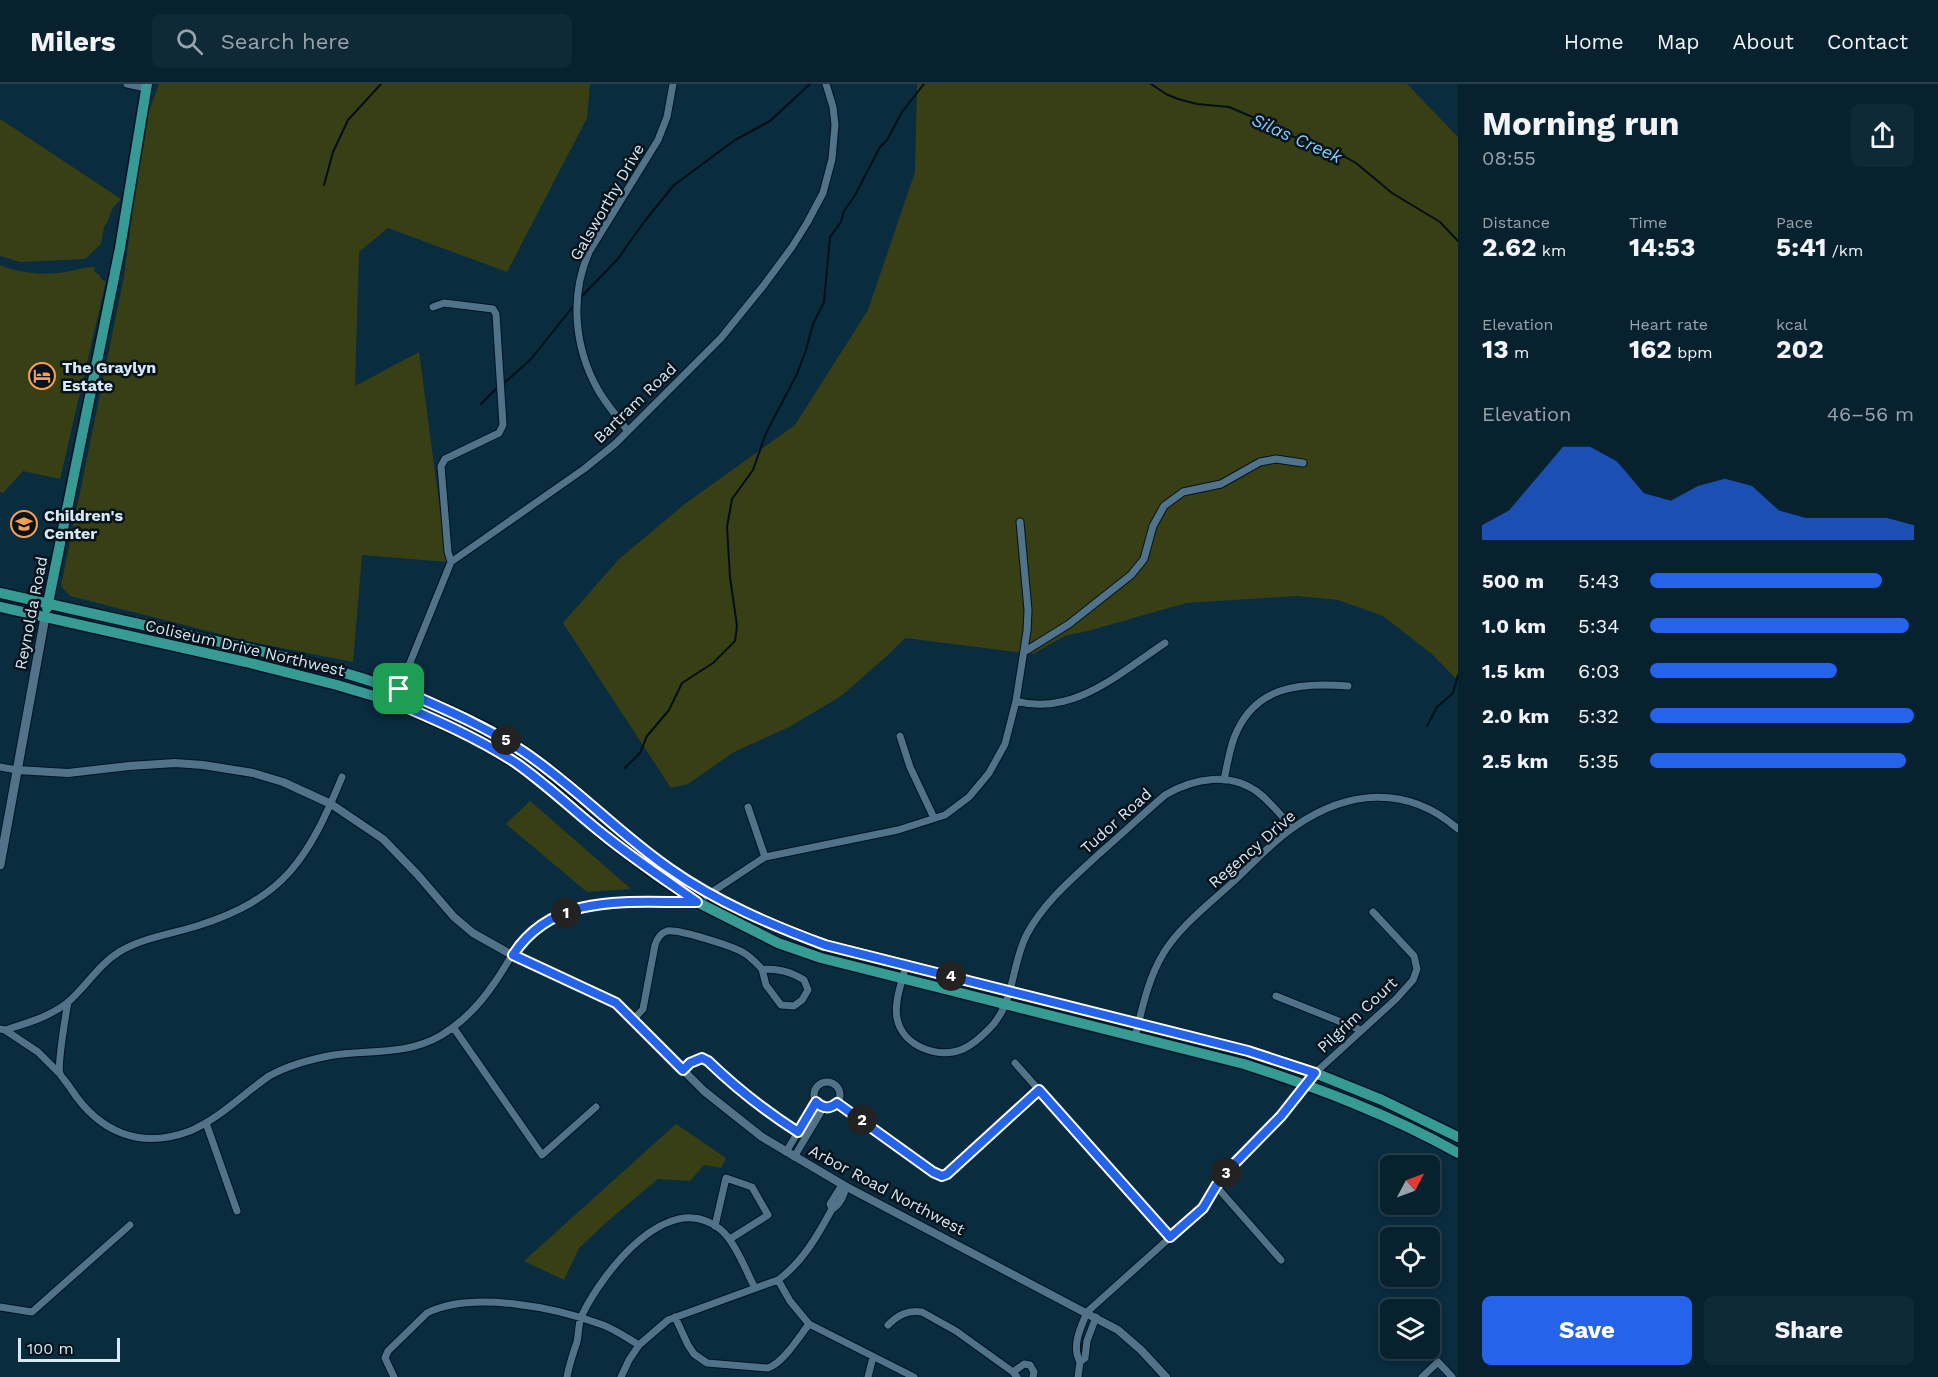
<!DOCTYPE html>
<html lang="en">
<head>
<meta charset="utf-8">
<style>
  :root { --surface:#07212f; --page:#102937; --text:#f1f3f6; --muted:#98a3aa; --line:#283e4b; --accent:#2563eb }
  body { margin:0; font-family:"Work Sans",sans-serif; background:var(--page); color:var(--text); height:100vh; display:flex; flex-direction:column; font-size:22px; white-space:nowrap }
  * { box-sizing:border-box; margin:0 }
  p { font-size:20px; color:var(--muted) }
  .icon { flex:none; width:33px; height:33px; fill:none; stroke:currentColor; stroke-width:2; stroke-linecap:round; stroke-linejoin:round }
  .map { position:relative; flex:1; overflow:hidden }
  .drawer { display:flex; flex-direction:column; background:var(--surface); width:480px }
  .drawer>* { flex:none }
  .needle { width:39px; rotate:49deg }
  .fabs { position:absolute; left:1380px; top:1071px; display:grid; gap:12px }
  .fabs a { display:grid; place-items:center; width:60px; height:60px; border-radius:9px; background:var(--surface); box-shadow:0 3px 9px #0003,0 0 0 2px var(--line); font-size:30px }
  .scale { position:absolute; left:18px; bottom:15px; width:102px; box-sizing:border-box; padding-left:6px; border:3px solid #d6e9f5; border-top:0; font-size:16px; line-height:21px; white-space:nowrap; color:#d6e9f5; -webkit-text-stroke:4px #06131b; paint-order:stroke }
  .pin { position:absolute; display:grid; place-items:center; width:51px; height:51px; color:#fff; margin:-26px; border-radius:12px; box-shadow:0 3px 9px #0006 }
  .km { position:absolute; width:30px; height:30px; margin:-15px; border-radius:50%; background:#222; color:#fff; font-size:16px; line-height:30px; text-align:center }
  .round { display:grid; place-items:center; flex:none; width:63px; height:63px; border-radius:9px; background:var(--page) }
  .headline { display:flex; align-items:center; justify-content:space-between; height:102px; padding:0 24px }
  h1 { font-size:33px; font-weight:700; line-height:45px }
  .stats { display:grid; grid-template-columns:repeat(3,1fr); gap:9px; height:102px; padding:6px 24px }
  .stats div { display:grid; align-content:center }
  .stats b { font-size:26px; font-weight:700 }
  .stats small { font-size:16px; font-weight:400 }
  .stats p { font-size:16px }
  .chart { height:168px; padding:12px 24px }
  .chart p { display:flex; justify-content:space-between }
  .chart svg { width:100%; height:108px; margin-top:6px; fill:var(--accent); opacity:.7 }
  .button { display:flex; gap:12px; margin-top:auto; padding:12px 24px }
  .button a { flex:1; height:69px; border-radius:9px; background:var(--accent); color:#fff; font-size:24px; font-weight:700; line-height:69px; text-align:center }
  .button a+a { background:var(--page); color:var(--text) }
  ul { padding:0 24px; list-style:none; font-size:20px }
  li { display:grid; grid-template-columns:96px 72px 1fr; align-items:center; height:45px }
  li i { height:15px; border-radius:8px; background:var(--accent) }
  header { display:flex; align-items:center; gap:36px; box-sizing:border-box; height:84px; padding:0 30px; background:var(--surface); border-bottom:2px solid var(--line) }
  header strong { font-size:28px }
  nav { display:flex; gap:33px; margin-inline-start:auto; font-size:21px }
  .search { width:420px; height:54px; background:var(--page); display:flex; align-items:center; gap:15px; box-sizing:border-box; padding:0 21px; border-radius:9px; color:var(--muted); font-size:22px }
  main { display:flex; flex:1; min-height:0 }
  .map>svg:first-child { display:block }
  .green { fill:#393f14 }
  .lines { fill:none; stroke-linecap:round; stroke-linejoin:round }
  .stream { stroke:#030f17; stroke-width:2 }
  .minor-casing { stroke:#001321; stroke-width:9 }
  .tertiary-casing { stroke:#001321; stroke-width:10 }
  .secondary-casing { stroke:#001321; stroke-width:11 }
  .primary-casing { stroke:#001321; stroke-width:13 }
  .minor { stroke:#517389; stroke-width:7 }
  .tertiary { stroke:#517389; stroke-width:8 }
  .secondary { stroke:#517389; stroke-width:9 }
  .primary { stroke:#379b95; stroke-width:10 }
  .route-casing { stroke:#fff; stroke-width:12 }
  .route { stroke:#2563eb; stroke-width:8 }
  .labels { text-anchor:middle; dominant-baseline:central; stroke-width:5; stroke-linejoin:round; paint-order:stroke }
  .street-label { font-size:16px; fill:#d6e9f5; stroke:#06131b }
  .poi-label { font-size:16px; font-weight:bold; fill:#d6e9f5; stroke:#06131b; text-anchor:start }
  .water-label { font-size:18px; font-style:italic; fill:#84cbf7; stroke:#06131b }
</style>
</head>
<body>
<header>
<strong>Milers</strong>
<div class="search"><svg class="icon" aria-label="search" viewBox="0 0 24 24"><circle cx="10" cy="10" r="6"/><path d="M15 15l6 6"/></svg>Search here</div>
<nav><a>Home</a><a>Map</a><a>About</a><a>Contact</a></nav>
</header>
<main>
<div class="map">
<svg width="1458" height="1293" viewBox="0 0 1458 1293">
  <rect width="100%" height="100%" fill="#092c3f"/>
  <!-- green -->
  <path class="green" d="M159,0H590L587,34L507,188L388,144L359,168L355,302L419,268L447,478L362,471L353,578L251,558L70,512L61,502L124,192L144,41Z
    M917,0H1407L1458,53V597L1433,571L1383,532L1338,516L1297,512L1186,519L1088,547L1065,552L1033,570L905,554L889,570L841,612L789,643L734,668L688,700L671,704L563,539L619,475L686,419L795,341L868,226L915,88Z
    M0,35L121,115L112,125L108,137L104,143L101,160L85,175L20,178L0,172Z
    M0,181C17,188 38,191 57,189C70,188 82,183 95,183L94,187L99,191L102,196L106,197L60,395L23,387L3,409L0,408Z
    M530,717L631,805L587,808L506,740Z
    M676,1040L726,1074L721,1084L704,1081L690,1097L658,1095L609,1136L579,1164L564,1196L524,1177Z"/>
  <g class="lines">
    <!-- stream -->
    <path class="stream" d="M1151,0L1166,10L1178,15L1197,20L1229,23L1269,40L1282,50L1299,54L1323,65L1338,69L1356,79L1392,109L1440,138L1458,157
      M324,101L333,68L348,36L381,0
      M581,213L617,176L644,138L674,101L735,56L770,37L810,0
      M503,300L531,275L575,220
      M481,320L498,303
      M1427,642L1437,623L1453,609L1458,591
      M625,684L640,669L647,652L669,626L682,599L713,579L735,557L737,542L730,493L727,443L732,415L753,386L766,349L797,290L806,266L813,240L824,218L830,153L841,138L844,127L854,113L880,63L887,56L902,28L924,0"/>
    <defs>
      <path id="minor" d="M127,0L146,4
        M433,223L444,219L493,225L496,230L503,341L499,349L445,375L441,382L448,468L451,478
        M627,346C617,332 605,319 597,304C574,262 570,211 589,168L658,56L667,33L673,0
        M1024,568L1069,540L1131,491L1144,475L1153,442L1164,422L1183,408L1221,400L1260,378L1276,375L1303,379
        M1016,617C1073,633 1121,588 1165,559
        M394,618L451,478L584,385L615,360L721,254L764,201L792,163L807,139L823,109L832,75L835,41L833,23L826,0
        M900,652L910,683L934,734
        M0,683L17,686
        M1224,696C1227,682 1229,668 1234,654C1254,602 1299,598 1348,602
        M748,723L765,773
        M706,812L765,773L898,746L945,731L969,713L989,689L1005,660L1016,617L1027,547L1028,526L1020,438
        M906,881C902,898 894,917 897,934C902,962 939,976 963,965C972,961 981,953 988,946C1015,921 1011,880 1027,850C1045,817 1073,794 1100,769C1122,750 1143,730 1165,711C1194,694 1231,687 1260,710C1272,720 1282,732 1292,744
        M762,885C778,885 790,887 804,896L808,906L802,916L794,922L781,921L766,901Z
        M1276,912L1361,946
        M68,918C66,929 57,982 60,990C63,995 68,1000 71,1005C99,1048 140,1066 190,1047C219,1035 243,1010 269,992C289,981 311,975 334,971C370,966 407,971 440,952C462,939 481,919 495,898C505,884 512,869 523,856C542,835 572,823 600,819L694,818
        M634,935L643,925L655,861C657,855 660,849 667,847C678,845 733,862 744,869C751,873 756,879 762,885
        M453,943L542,1071L596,1023
        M0,945L5,946L38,968L59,989
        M5,946C27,939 49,933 67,919C86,903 98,881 119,868C142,854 171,850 197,842C285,814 308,775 342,693
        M1135,953C1142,925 1148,895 1163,870C1178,844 1210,819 1233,798C1252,780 1273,757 1294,743C1347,706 1407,700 1458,745
        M1015,979L1170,1153
        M683,986L691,979L702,974L708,977L745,1011L768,1029L806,1053
        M814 1011a13 13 0 1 1 26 0a13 13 0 1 1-26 0Z
        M837,1019L933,1088L942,1092L947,1090L1039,1006
        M206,1039L237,1127
        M786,1068L816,1018
        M794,1073L824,1023
        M1216,1102L1281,1176
        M832,1125L830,1120L840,1104L845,1102
        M715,1142L726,1094L752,1103L768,1131L730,1155
        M778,1196L790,1217L809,1240L914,1293
        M0,1223L32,1228L130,1141
        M675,1233L688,1261L694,1270L707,1279L768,1284C783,1279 799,1253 809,1240
        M888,1241C898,1231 907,1226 922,1228L956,1247L1013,1288L1017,1293
        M1080,1278C1071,1262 1081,1243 1087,1228L1203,1124L1215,1104L1231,1082L1281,1032L1315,989L1396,915L1413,896L1417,885L1414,872L1373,828
        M1013,1288L1024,1280L1030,1281L1034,1288L1033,1293
        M394,1293L385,1274L388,1267L427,1229C472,1206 558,1224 603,1241C616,1246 627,1254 639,1261
        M567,1293C569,1281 573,1270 577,1258C579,1249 578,1239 582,1231C602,1190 667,1103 720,1145C735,1157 746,1187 755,1204
        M621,1293L629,1276L639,1261L668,1236L778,1196C802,1179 818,1151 832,1125C839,1122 846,1109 845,1102
        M868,1293L873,1273
        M1078,1293L1080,1278L1085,1274L1087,1257L1096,1233
        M1422,1293L1438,1278L1452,1293"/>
      <path id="tertiary" d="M17,686L68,689L129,682L175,679L203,681L253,689L283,698L331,720L383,755L417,790L454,833L473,849L512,871L616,919L704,1007L762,1053L845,1102L1118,1246L1141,1266L1166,1293"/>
      <path id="secondary" d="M0,781L45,533"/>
      <path id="primary" d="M0,509C66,524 131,538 197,553C295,574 394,597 484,643C554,679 606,740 669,785C716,818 771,841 825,861L1248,967L1315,989L1382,1016L1458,1053
        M0,523L246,578L337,601L394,618L478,656L515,679L549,703L606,753L656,791L697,818L778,859L821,874L1244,980C1318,1004 1391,1031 1458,1069
        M47,524L120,164L147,0"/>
    </defs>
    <!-- minor casing -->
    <use href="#minor" class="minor-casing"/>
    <!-- tertiary casing -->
    <use href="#tertiary" class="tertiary-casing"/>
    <!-- secondary casing -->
    <use href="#secondary" class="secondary-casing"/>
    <!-- primary casing -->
    <use href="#primary" class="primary-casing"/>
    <!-- minor -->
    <use href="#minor" class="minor"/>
    <!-- tertiary -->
    <use href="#tertiary" class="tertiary"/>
    <!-- secondary -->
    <use href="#secondary" class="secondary"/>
    <!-- primary -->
    <use href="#primary" class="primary"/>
  </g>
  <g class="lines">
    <defs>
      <path id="route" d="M399,605C442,624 485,642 524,668C576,703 619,750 670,785C717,818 771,841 825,861L1248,967L1315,989L1281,1032L1232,1082L1216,1102L1203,1124L1170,1153L1039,1006L947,1090L942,1092L933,1088L837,1019C830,1025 823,1025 816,1018L798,1048C765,1027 736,1004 708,977L702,974L690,979L683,986L616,919L513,871C554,807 631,819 697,818C667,797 637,777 608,754C577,730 549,702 516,679C478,654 436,636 394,618Z"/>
    </defs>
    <!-- route casing -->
    <use href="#route" class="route-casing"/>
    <!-- route -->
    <use href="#route" class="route"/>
  </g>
  <!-- icons -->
  <defs>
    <symbol id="hotel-ring" viewBox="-11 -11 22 22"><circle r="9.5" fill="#06131b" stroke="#fc9e52" stroke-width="1.5"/><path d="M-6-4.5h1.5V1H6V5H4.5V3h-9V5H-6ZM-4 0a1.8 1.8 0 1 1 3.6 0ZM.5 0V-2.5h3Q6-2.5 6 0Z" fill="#fc9e52"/></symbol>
    <symbol id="school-ring" viewBox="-11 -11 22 22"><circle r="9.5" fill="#06131b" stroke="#fc9e52" stroke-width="1.5"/><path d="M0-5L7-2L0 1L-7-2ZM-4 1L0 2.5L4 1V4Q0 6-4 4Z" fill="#fc9e52"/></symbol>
  </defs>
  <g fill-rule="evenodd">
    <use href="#hotel-ring" x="27" y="277" width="30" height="30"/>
    <use href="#school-ring" x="9" y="425" width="30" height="30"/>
  </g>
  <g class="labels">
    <!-- street labels -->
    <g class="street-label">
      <text transform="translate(607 118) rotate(-60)">Galsworthy Drive</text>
      <text transform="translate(635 319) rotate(-44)">Bartram Road</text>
      <text transform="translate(31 529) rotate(-79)">Reynolda Road</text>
      <text transform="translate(245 564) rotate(13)">Coliseum Drive Northwest</text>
      <text transform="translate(1116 737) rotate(-42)">Tudor Road</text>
      <text transform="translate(1252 765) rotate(-41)">Regency Drive</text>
      <text transform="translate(1357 931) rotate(-43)">Pilgrim Court</text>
      <text transform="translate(887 1106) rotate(28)">Arbor Road Northwest</text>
    </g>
    <!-- poi labels -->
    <g class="poi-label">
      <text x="62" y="283">The Graylyn<tspan x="62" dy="18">Estate</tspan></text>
      <text x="44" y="431">Children's<tspan x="44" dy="18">Center</tspan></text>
    </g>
    <!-- water labels -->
    <g class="water-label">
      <text transform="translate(1297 54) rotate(24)">Silas Creek</text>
    </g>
  </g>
</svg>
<div class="fabs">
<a><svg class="needle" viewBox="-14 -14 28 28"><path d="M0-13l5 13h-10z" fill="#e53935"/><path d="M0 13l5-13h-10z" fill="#98a3aa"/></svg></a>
<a><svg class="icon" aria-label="locate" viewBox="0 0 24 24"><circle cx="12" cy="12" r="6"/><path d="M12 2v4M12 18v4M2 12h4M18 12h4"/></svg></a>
<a><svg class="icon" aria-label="layers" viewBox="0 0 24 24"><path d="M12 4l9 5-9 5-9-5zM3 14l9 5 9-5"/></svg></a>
</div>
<div class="scale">100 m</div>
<div class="pin" style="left:399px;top:605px;background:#1e9e55"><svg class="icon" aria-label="arrive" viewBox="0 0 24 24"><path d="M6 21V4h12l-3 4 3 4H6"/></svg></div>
<b class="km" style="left:566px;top:829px">1</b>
<b class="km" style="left:862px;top:1036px">2</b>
<b class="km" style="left:1226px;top:1089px">3</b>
<b class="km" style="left:951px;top:892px">4</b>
<b class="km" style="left:506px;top:656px">5</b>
</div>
<section class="drawer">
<div class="headline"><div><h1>Morning run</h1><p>08:55</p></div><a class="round"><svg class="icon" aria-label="share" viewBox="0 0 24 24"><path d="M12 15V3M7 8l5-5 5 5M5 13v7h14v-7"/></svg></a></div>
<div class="stats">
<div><p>Distance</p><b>2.62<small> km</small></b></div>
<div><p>Time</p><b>14:53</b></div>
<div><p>Pace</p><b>5:41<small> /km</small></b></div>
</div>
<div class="stats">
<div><p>Elevation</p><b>13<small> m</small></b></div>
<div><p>Heart rate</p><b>162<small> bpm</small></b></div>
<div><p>kcal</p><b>202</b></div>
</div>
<div class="chart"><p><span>Elevation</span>46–56 m</p>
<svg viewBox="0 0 160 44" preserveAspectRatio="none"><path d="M0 44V38L10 32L20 19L30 6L40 6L50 12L60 25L70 28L80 22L90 19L100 22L110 32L120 35L130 35L140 35L150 35L160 38V44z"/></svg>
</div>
<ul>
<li><b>500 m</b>5:43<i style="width:88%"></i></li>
<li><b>1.0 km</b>5:34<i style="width:98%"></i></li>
<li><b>1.5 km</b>6:03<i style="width:71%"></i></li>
<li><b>2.0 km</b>5:32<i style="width:100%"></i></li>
<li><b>2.5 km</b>5:35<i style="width:97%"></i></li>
</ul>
<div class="button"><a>Save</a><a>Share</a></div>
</section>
</main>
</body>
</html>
